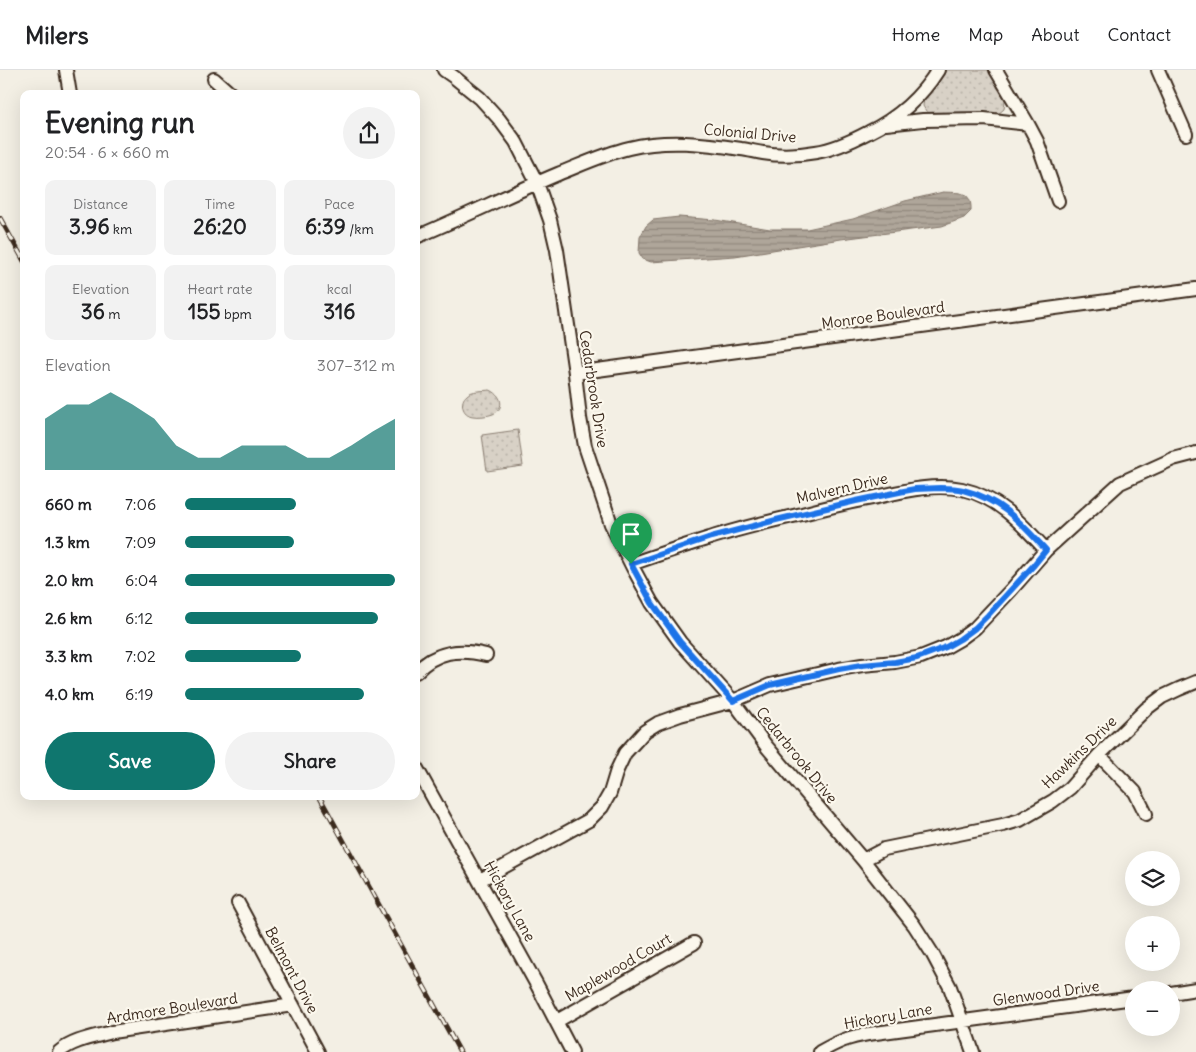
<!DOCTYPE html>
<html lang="en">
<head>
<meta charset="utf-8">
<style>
  :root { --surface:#fff; --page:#f2f2f2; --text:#202124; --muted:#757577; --line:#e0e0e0; --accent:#0f766e }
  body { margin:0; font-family:Delius,sans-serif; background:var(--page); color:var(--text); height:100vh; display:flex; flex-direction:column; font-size:19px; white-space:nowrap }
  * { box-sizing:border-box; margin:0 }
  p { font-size:16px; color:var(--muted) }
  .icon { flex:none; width:28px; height:28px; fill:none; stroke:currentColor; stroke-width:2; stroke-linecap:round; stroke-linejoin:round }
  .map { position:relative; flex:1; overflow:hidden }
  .drawer { position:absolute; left:20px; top:20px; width:400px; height:710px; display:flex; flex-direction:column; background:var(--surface); border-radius:10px; box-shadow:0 5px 20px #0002 }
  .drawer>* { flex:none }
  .buttons { position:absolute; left:1125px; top:781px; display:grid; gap:10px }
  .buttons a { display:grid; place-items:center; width:55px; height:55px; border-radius:50%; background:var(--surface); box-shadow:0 5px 20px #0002; font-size:25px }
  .pin { position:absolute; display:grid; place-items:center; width:42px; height:42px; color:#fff; margin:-51px -21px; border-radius:50% 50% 50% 0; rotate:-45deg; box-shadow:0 0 5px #0007 }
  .pin .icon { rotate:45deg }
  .round { display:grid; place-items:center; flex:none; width:52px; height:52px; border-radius:26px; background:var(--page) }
  .summary { display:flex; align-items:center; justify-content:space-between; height:85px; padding:0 25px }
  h1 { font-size:28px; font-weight:700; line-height:38px }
  .figures { display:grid; grid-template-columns:repeat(3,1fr); gap:8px; height:85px; padding:5px 25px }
  .figures div { display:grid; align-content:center; border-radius:10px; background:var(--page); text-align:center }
  .figures b { font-size:21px; font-weight:700 }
  .figures small { font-size:14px; font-weight:400 }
  .figures p { font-size:14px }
  .chart { height:140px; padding:10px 25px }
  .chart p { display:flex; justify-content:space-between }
  .chart svg { width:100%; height:90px; margin-top:5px; fill:var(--accent); opacity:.7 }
  .primary-button { display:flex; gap:10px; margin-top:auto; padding:10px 25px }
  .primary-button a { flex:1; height:58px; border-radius:30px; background:var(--accent); color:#fff; font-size:20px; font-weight:700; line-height:58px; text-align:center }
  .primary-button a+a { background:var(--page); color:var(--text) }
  ul { padding:0 25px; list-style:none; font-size:16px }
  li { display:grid; grid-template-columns:80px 60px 1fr; align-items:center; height:38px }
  li i { height:12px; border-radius:6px; background:var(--accent) }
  header { display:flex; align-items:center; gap:30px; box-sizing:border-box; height:70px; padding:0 25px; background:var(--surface); border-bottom:1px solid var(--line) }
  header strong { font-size:24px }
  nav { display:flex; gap:28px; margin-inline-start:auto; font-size:18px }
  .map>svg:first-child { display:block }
  .green { fill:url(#green-dots); stroke:#8a7e72 }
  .water { fill:url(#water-rules); stroke:#817468 }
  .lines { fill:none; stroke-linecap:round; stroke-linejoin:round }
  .minor-casing { stroke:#3b2a1e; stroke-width:16 }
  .minor { stroke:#fbf7ec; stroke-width:12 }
  .rail-casing { stroke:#3b2a1e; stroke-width:5 }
  .rail { stroke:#fbf7ec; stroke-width:3; stroke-dasharray:9; stroke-linecap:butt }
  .route-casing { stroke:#fff; stroke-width:10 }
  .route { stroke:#1a73e8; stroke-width:6 }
  .labels { text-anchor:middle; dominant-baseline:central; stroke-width:4.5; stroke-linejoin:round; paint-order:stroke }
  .street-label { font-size:15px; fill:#3b2a1e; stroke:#fbf7ec }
</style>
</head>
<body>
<header>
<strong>Milers</strong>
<nav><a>Home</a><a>Map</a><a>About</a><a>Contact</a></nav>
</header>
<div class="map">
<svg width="1196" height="982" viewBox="0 0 1196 982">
  <defs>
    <pattern id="green-dots" width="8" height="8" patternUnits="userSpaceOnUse" patternTransform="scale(1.25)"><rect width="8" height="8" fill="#d8d1c6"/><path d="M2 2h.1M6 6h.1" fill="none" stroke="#bab4aa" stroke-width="1.8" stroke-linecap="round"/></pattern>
    <pattern id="water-rules" width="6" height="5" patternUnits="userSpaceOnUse" patternTransform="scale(1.25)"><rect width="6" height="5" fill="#afa69a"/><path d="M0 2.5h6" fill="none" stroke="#90877d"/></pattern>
  </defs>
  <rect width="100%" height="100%" fill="#f3efe4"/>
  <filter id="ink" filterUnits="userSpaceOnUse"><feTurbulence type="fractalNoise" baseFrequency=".02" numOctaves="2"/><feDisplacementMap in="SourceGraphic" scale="10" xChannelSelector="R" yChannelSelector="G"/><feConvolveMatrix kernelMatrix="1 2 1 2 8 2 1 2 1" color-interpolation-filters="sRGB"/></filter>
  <g filter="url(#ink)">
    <!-- green -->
    <path class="green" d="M945,0H989L1005,30L1004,39L997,45H931L926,41L923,36L924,28L933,17Z
      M490,320C501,324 506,338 493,344C488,346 478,347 473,346C462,345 459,331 467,325C472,320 483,321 490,320Z
      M518,360L523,396L487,401L482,365Z"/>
    <!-- water -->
    <path class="water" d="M943,122C959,123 972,120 971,141L964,148L942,156L841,169L735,186L651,192L643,189L639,183L640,167L646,156L653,150L679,147L715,150L770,159H807L853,149L905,131Z"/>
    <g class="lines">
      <defs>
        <path id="minor" d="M66,0L70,24
          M444,0L454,7L480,28L499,49L516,72L537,113L550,150L557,180L575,303L580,348L585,376L611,454L633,498L652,533L680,572L733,631L767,677L863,790L914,855L932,883L950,917L973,982
          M996,0L1028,54L1037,71L1058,131
          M1158,0L1186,64
          M214,9L231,24
          M886,54L923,50L984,49L1028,54
          M416,167C464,147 510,124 558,104C581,95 604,84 629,78C666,69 704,73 741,79C749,80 756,82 763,83C781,86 799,85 816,82C835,79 852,71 869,62C898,48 921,27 938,0
          M575,303L1196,219
          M631,494C657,485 683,476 710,468C740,458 771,451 802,444C825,438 848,432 872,428C900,422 932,413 962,419C998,427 1022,454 1046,480
          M416,602C436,581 459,578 486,585
          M1099,685L1135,722L1146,744
          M416,697L537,915L572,982
          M863,790L884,779L1003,755L1020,750L1053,731L1070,718L1099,685L1146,639L1162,627L1179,619L1196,612
          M480,810L589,750L602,737L610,723L617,700L625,683L645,661L658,653L680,645L733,631L770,615L839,599L862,595L895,592L921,587L946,577L960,569L975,558L1011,520L1046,480L1120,413L1173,389L1196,383
          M238,833L318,982
          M1171,923L1196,919
          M557,951L694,873
          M59,982C73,970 94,967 112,962L293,935
          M820,982C837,972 849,967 868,964L1134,928"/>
      </defs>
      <!-- minor casing -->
      <use href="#minor" class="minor-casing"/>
      <!-- minor -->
      <use href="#minor" class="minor"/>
      <defs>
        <path id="rail" d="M0,148L24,191
          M319,726L460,982"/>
      </defs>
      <!-- rail casing -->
      <use href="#rail" class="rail-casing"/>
      <!-- rail -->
      <use href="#rail" class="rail"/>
    </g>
  </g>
  <g class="lines" filter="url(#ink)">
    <defs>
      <path id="route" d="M940,418C947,418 956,418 963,420C1002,430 1020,452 1046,480L1033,496L988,545L975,558L960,569L946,577L917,588L895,592L862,595L839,599L770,615L733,631L680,572L652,533L631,494L711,467L776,450L856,431L904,421L915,419Z"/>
    </defs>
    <!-- route casing -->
    <use href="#route" class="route-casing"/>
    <!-- route -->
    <use href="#route" class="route"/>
  </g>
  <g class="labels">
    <!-- street labels -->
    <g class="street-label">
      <text transform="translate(750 63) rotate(5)">Colonial Drive</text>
      <text transform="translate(883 245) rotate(-8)">Monroe Boulevard</text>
      <text transform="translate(594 319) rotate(81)">Cedarbrook Drive</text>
      <text transform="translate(842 418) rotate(-13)">Malvern Drive</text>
      <text transform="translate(1079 682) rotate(-44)">Hawkins Drive</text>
      <text transform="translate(797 685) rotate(51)">Cedarbrook Drive</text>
      <text transform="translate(510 831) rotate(61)">Hickory Lane</text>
      <text transform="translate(618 897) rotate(-30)">Maplewood Court</text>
      <text transform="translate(292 900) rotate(62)">Belmont Drive</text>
      <text transform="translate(1046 923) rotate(-8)">Glenwood Drive</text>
      <text transform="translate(172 938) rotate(-9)">Ardmore Boulevard</text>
      <text transform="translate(888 946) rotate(-10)">Hickory Lane</text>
    </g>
  </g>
</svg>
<div class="buttons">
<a><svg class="icon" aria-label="layers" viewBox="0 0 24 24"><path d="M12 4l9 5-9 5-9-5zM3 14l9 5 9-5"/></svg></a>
<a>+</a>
<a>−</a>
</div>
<div class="pin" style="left:631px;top:494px;background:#1e9e55"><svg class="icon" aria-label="arrive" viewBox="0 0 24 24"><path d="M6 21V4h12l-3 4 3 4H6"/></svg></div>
<section class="drawer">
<div class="summary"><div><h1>Evening run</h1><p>20:54 · 6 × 660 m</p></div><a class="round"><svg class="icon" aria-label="share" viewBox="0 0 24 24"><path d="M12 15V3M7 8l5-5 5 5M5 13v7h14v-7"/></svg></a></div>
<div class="figures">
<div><p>Distance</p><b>3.96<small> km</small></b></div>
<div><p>Time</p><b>26:20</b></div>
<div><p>Pace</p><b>6:39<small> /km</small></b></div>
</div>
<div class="figures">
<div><p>Elevation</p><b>36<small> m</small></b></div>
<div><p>Heart rate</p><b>155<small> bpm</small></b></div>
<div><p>kcal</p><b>316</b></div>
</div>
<div class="chart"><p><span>Elevation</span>307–312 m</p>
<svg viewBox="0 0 160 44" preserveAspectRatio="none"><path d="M0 44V19L10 12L20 12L30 6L40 12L50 19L60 32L70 38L80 38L90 32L100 32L110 32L120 38L130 38L140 32L150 25L160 19V44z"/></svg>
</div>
<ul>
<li><b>660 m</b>7:06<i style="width:53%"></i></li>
<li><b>1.3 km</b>7:09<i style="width:52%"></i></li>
<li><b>2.0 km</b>6:04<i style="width:100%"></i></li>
<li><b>2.6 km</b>6:12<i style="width:92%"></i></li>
<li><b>3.3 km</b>7:02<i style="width:55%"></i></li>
<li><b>4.0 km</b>6:19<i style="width:85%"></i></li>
</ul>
<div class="primary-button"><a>Save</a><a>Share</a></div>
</section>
</div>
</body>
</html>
